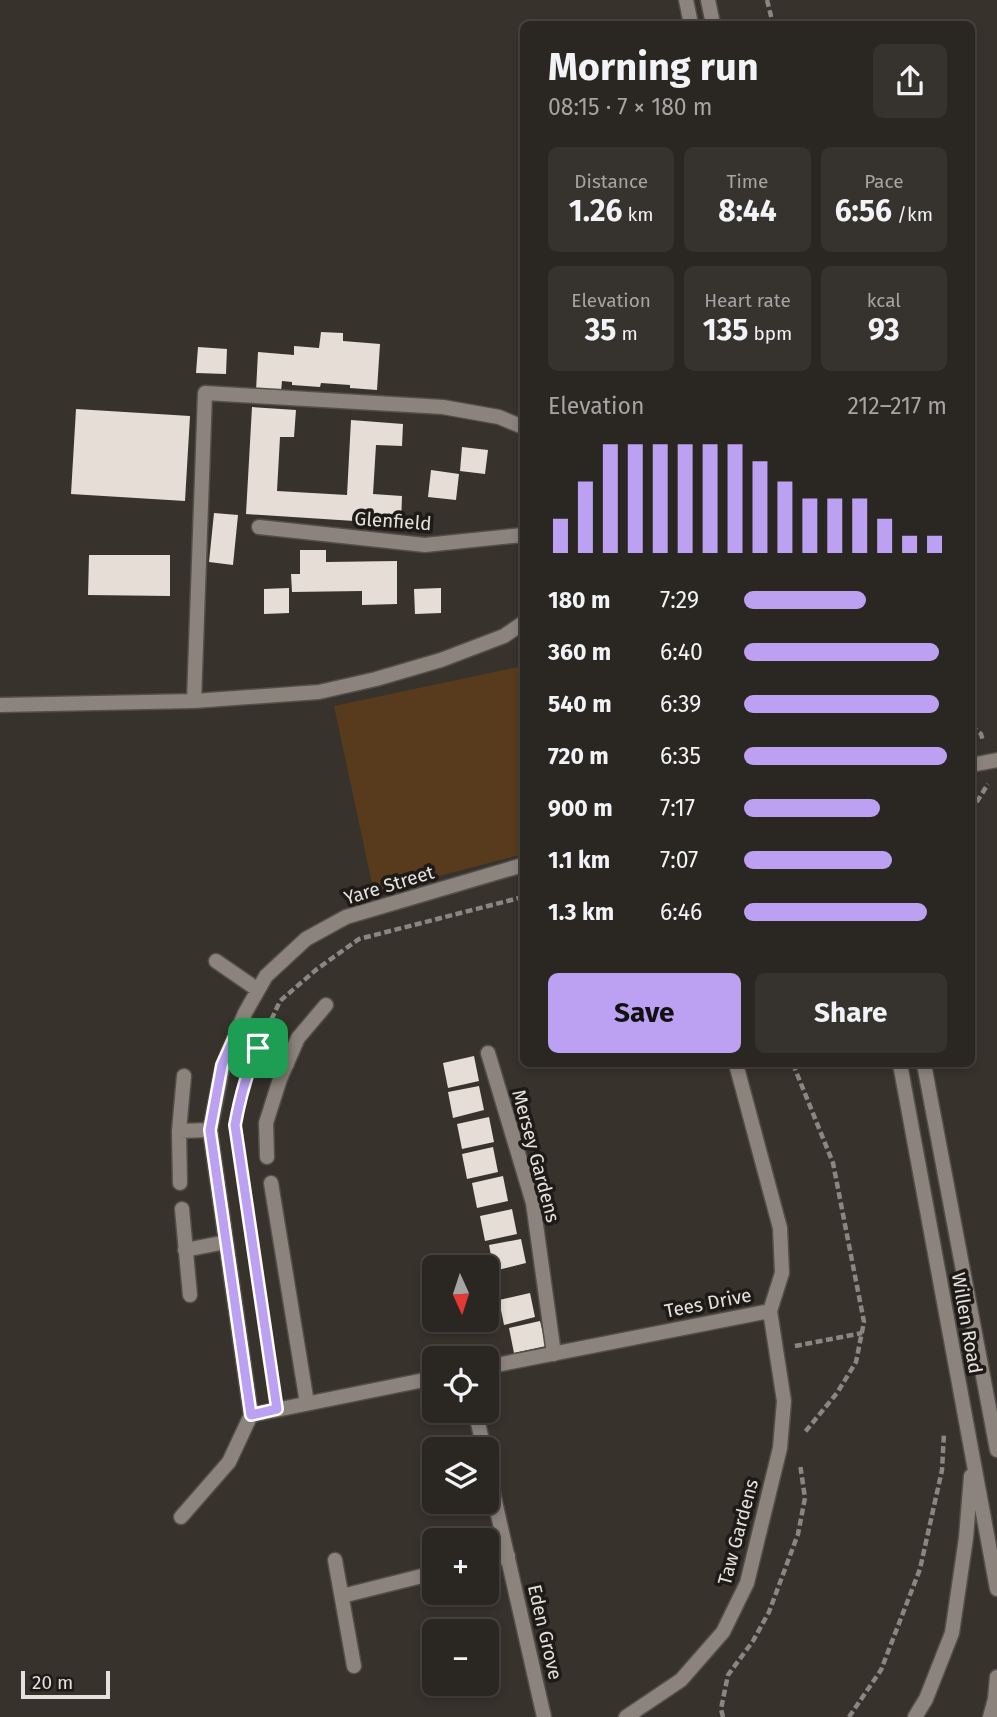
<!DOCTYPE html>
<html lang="en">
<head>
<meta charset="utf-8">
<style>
  :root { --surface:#2a2621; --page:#36322e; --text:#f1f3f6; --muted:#a5a5a5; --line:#46433f; --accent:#bca0f2 }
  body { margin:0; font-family:"Fira Sans",sans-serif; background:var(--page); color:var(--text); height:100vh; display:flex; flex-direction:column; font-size:26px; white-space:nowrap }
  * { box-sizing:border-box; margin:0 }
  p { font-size:23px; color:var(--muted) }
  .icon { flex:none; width:38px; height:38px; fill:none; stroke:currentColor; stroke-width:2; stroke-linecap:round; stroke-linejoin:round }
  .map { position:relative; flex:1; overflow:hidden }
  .panel { position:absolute; left:520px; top:21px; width:455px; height:1046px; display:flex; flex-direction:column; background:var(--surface); border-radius:10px; box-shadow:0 4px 10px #0003,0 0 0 2px var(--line) }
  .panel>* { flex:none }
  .needle { width:46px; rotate:177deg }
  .controls { position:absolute; left:422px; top:1255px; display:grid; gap:14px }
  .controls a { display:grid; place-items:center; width:77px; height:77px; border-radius:10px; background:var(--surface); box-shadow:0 4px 10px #0003,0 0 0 2px var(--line); font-size:35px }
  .scale { position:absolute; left:21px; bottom:18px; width:89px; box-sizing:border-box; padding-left:7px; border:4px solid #e5e1dd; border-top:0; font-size:19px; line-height:24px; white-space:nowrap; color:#e5e1dd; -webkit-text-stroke:5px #1d1a18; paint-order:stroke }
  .pin { position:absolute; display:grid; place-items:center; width:60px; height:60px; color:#fff; margin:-30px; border-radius:14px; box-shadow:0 4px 10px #0006 }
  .round { display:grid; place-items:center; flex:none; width:74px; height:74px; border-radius:10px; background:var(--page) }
  .overview { display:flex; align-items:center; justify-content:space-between; height:119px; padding:0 28px }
  h1 { font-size:38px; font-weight:700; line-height:52px }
  .stats { display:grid; grid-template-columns:repeat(3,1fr); gap:10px; height:119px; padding:7px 28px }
  .stats div { display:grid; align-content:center; border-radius:10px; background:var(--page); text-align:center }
  .stats b { font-size:30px; font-weight:700 }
  .stats small { font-size:19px; font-weight:400 }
  .stats p { font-size:19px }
  .chart { height:196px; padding:14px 28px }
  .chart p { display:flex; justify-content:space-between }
  .chart svg { width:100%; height:126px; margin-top:7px; stroke:var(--accent); stroke-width:6 }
  .primary-button { display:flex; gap:14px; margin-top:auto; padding:14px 28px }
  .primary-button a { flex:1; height:80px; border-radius:10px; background:var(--accent); color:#111; font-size:28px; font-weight:700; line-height:80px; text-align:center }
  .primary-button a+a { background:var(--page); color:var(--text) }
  ul { padding:0 28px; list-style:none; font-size:23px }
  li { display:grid; grid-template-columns:112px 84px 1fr; align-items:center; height:52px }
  li i { height:18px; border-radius:9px; background:var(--accent) }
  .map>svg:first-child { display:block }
  .green { fill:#583b1d }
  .building { fill:#e5ddd6 }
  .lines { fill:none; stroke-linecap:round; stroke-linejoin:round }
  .service-casing { stroke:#524e49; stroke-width:17 }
  .minor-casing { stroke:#524e49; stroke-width:17 }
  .tertiary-casing { stroke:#524e49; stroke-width:17 }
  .path { stroke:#8b8681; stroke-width:4.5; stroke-dasharray:7 3.5; stroke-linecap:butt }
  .service { stroke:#8b837c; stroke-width:14 }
  .minor { stroke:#8b837c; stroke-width:14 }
  .tertiary { stroke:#8b837c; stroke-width:14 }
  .route-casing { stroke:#fff; stroke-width:14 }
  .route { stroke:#bca0f2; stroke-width:9 }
  .labels { text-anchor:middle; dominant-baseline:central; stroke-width:7; stroke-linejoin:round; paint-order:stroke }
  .street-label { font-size:19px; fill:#e5e1dd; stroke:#1d1a18 }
</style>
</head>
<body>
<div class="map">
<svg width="997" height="1717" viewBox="0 0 997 1717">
  <rect width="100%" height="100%" fill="#38322c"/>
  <!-- green -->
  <path class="green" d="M523,666V854L374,893L334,706Z"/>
  <!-- building -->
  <path class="building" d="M321,332L343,333V341L380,344L377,390L350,388V385L321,383L320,387L292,385V382L282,381L281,392L256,391L258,352L294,355V346L319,348Z
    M198,347L227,349L226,374L196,373Z
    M252,407L296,410L294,437H280L277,491L347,495L351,420L403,424L402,446L376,445L373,494L402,496L401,524L246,514Z
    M76,409L190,416L185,501L71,494Z
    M462,447L488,450L485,474L460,471Z
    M431,470L459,474L456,500L428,497Z
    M214,513L238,515L233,565L209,562Z
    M300,550H326V562L397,561V604L362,605V591L292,592L291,574H300Z
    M89,555H170V596L88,595Z
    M289,588V613L264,614V589Z
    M441,588V613L415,614L414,589Z
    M474,1056L479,1081L448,1088L443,1063Z
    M479,1086L484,1110L453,1118L448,1092Z
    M489,1117L494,1142L462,1149L457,1124Z
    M493,1147L498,1172L467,1179L462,1154Z
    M503,1176L508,1201L477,1208L472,1183Z
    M512,1209L517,1234L485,1241L480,1216Z
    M521,1239L526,1263L494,1271L489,1245Z
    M530,1293L535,1317L504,1325L499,1300Z
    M540,1321L546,1346L514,1353L509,1328Z"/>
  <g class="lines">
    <defs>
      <path id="service" d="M259,527L425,545L523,535
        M194,701L205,393L443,407L499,417L523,427
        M1,705L194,701L319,692L376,679L441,660L504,636L523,623
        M971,765L997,760"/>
      <path id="minor" d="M216,961L258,990
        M235,1036L287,1064
        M488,1053L533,1203L554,1354
        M179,1131L210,1130
        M267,1157L266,1123L280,1079L298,1038L326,1005
        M180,1183L179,1131L184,1076
        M271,1183L307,1403
        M182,1209L190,1295
        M185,1250L226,1242
        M486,1367L770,1311L782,1273L780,1228L736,1064
        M475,1410L484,1449
        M251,1415L210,1130L223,1065L245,1013L266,976L306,939L346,917L523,865
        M251,1415L434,1378
        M486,1462L544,1717
        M181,1517L229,1462L251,1415
        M335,1560L354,1666
        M486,1561L508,1556
        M342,1596L434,1573
        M626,1717L681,1680L723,1632L747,1583L780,1448L784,1401L770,1311"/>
      <path id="tertiary" d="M686,0L691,24
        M708,0L713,24
        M900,1064L997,1589
        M924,1064L997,1450
        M915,1717L926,1699L952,1633L966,1538L971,1476
        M990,1717L995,1699L997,1677"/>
    </defs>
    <!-- service casing -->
    <use href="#service" class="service-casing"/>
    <!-- minor casing -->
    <use href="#minor" class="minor-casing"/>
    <!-- tertiary casing -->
    <use href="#tertiary" class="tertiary-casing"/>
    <!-- path -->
    <path class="path" d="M767,0L773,24
      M971,726L981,734L983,741
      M971,811L988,784
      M267,1029L280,1001L317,969L359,939L523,897
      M793,1064L833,1163L864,1322L856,1362L837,1393L805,1432
      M235,1126L275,1391
      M795,1346L862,1333
      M723,1717L721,1709L728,1675L753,1641L769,1612L798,1534L805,1498L800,1464
      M849,1717L881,1670L920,1569L942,1470L944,1433"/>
    <!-- service -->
    <use href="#service" class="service"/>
    <!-- minor -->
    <use href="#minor" class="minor"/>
    <!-- tertiary -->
    <use href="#tertiary" class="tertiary"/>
  </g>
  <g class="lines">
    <defs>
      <path id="route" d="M235,1036L258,1048C246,1073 240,1098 235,1125L277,1409L251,1415L210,1130L222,1065Z"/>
    </defs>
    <!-- route casing -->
    <use href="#route" class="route-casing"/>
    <!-- route -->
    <use href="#route" class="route"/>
  </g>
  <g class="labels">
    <!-- street labels -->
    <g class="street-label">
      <text transform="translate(393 521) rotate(4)">Glenfield</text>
      <text transform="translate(389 885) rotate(-17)">Yare Street</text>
      <text transform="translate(536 1156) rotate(75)">Mersey Gardens</text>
      <text transform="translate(708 1303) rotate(-11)">Tees Drive</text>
      <text transform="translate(967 1323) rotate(80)">Willen Road</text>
      <text transform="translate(738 1532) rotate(-75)">Taw Gardens</text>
      <text transform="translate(545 1632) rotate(77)">Eden Grove</text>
    </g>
  </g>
</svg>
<div class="controls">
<a><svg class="needle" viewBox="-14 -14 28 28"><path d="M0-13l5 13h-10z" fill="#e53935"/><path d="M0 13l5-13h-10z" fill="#a5a5a5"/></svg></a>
<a><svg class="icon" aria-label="locate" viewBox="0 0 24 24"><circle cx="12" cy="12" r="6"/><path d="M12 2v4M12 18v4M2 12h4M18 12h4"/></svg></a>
<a><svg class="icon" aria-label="layers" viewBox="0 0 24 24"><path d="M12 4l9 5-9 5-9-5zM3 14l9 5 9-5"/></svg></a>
<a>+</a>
<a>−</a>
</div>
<div class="scale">20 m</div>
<div class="pin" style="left:258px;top:1048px;background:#1e9e55"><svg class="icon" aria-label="arrive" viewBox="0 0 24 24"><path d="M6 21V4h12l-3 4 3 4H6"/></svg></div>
<section class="panel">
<div class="overview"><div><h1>Morning run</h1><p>08:15 · 7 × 180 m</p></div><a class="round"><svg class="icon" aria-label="share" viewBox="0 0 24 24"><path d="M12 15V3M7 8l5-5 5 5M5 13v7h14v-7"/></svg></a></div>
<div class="stats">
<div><p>Distance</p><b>1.26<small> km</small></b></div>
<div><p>Time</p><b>8:44</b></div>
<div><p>Pace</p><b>6:56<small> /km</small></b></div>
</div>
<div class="stats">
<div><p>Elevation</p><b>35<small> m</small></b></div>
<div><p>Heart rate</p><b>135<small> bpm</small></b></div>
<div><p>kcal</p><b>93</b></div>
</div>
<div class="chart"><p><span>Elevation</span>212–217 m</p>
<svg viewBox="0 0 160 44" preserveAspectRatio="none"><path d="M5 44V32M15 44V19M25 44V6M35 44V6M45 44V6M55 44V6M65 44V6M75 44V6M85 44V12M95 44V19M105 44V25M115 44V25M125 44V25M135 44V32M145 44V38M155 44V38"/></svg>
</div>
<ul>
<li><b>180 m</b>7:29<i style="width:60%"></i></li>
<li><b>360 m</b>6:40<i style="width:96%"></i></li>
<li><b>540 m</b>6:39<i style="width:96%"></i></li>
<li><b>720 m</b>6:35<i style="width:100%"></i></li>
<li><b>900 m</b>7:17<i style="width:67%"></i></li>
<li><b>1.1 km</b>7:07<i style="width:73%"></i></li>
<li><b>1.3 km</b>6:46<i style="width:90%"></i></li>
</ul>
<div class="primary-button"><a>Save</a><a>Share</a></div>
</section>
</div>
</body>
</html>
